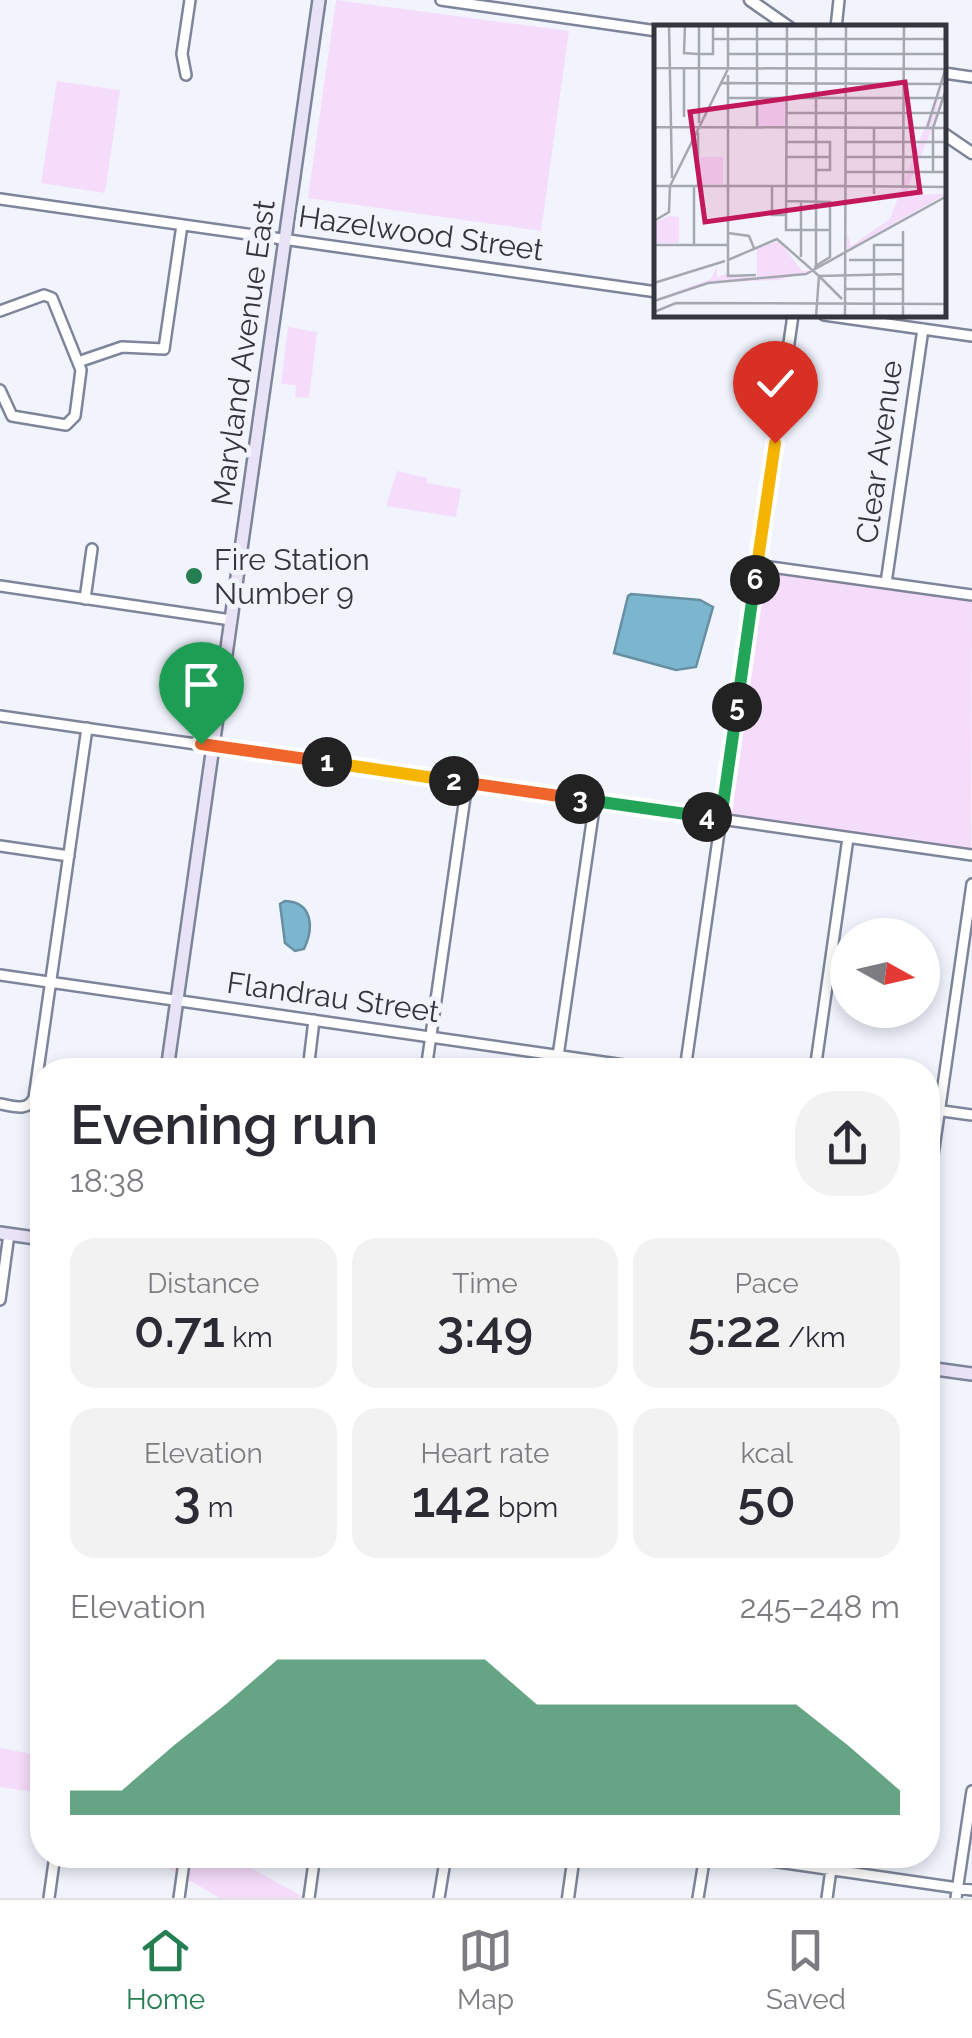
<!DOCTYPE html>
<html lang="en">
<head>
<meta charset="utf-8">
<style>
  :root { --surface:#fff; --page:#f2f2f3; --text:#2b2b33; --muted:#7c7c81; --line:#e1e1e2; --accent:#257e52 }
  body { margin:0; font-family:Raleway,sans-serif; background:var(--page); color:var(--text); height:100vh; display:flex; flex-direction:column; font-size:38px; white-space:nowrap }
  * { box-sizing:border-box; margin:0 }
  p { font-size:32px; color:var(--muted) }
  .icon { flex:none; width:55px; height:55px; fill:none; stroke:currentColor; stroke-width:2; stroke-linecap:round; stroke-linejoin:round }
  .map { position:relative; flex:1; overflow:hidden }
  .details { position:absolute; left:30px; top:1058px; width:910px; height:810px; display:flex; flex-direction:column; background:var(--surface); border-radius:40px; box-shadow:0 5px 15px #0003 }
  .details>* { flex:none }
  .needle { width:65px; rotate:98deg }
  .fabs { position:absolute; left:830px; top:918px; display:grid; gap:20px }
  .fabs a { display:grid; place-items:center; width:110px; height:110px; border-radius:50%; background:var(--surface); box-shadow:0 5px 15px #0003; font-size:50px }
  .pin { position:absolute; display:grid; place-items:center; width:85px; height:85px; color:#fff; margin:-102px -42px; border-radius:50% 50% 50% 0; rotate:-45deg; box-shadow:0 0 10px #0007 }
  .pin .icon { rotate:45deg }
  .km { position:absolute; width:50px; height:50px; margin:-25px; border-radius:50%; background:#222; color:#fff; font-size:28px; line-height:50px; text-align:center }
  .round { display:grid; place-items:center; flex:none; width:105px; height:105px; border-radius:40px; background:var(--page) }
  .overview { display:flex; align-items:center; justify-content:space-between; height:170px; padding:0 40px }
  h1 { font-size:55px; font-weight:600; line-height:75px }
  .figures { display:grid; grid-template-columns:repeat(3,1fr); gap:15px; height:170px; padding:10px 40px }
  .figures div { display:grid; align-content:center; border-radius:25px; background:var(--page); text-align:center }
  .figures b { font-size:50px; font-weight:600 }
  .figures small { font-size:28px; font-weight:400 }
  .figures p { font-size:28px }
  .chart { height:280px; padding:20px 40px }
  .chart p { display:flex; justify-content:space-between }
  .chart svg { width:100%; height:180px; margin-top:10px; fill:var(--accent); opacity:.7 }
  .dock { display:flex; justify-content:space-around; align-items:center; height:140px; border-top:2px solid var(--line); background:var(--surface); font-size:28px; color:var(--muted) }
  .dock a { display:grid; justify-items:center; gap:5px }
  .dock .on { color:var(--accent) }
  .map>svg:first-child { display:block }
  .green { fill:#f5dcfa }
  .water { fill:#7cb5ce; stroke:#668fa3; stroke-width:2.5 }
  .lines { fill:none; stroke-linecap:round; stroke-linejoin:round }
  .minor-casing { stroke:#7e8499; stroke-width:14 }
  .tertiary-casing { stroke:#7e8499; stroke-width:15 }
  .secondary-casing { stroke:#7e8499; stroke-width:16 }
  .minor { stroke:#fff; stroke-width:9 }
  .tertiary { stroke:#fff; stroke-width:10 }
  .secondary { stroke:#e9e3f8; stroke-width:11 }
  .split-1-casing { stroke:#fff; stroke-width:20 }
  .split-2-casing { stroke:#fff; stroke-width:20 }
  .split-3-casing { stroke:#fff; stroke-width:20 }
  .split-4-casing { stroke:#fff; stroke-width:20 }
  .split-5-casing { stroke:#fff; stroke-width:20 }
  .split-6-casing { stroke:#fff; stroke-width:20 }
  .split-7-casing { stroke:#fff; stroke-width:20 }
  .split-1 { stroke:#f0652b; stroke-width:12 }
  .split-2 { stroke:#f5b400; stroke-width:12 }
  .split-3 { stroke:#f0652b; stroke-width:12 }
  .split-4 { stroke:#22a559; stroke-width:12 }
  .split-5 { stroke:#22a559; stroke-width:12 }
  .split-6 { stroke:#22a559; stroke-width:12 }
  .split-7 { stroke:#f5b400; stroke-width:12 }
  .poi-dot { fill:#257e52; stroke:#f1f4fd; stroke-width:4 }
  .labels { text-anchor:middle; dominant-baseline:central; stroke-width:10; stroke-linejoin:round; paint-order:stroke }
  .street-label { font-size:30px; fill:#34363f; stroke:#f1f4fd }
  .poi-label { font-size:30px; fill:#34363f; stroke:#f1f4fd; text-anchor:start }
  .inset-road { fill:none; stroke:#a5a8b1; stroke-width:2.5 }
  .view { fill:#c2185b; fill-opacity:0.15; stroke:#c2185b; stroke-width:5 }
  .inset-edge { fill:none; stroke:#34363f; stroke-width:5 }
</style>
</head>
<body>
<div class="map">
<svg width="972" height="1898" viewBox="0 0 972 1898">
  <rect width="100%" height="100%" fill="#f1f4fd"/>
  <!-- green -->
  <path class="green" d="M336,0L569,31L541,231L308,198Z
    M57,81L120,90L105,193L41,183Z
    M288,327L317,332L309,398L295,397L296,385L281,384Z
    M397,471L427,478V483L461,489L456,517L386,506Z
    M757,565L972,595L971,855L721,819Z
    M0,1748L42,1756V1793L0,1787Z
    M145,1855H228L305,1898H220Z"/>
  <!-- water -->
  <path class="water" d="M631,594L700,600L713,607L696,667L676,670L614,653L628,596Z
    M285,901C313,902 314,928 304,949L295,951L285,943L280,904Z"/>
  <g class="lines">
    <defs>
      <path id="minor" d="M441,0L657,31
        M836,28L839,0
        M944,73L972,77
        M186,75L182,54L190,0
        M0,199L657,292
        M0,311L44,295L52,298L81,370L75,416L66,425L12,416L0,390
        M824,315L972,336
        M78,362L122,347L164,349L182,225
        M757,565L972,595
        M886,583L923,329
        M0,586L231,620
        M85,599L92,549
        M0,716L972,855
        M0,846L69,856
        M0,975L659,1070
        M308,1070L314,1020
        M426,1070L467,783
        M556,1070L595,801
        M685,1070L793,315
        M815,1070L848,838
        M0,1104C14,1106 27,1112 34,1098L87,728
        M928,1109L972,1115
        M928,1190L972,884
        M0,1300L9,1234
        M40,1496L42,1497
        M730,1855L972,1890
        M49,1898L55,1855
        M179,1898L185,1855
        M309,1898L315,1855
        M439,1898L446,1855
        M698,1898L705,1855
        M827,1898L833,1855
        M956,1898L972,1791"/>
      <path id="tertiary" d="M750,0L790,28
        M944,134L972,153
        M568,1898L574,1855"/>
      <path id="secondary" d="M167,1070L319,0
        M0,1233L42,1239
        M928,1368L972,1374"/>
    </defs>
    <!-- minor casing -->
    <use href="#minor" class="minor-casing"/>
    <!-- tertiary casing -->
    <use href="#tertiary" class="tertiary-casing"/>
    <!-- secondary casing -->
    <use href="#secondary" class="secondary-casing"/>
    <!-- minor -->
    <use href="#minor" class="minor"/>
    <!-- tertiary -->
    <use href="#tertiary" class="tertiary"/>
    <!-- secondary -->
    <use href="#secondary" class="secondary"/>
  </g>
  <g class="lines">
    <defs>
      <path id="split-1" d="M201,744L327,762"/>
      <path id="split-2" d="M327,762L454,781"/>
      <path id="split-3" d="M454,781L580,799"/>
      <path id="split-4" d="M580,799L707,817"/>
      <path id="split-5" d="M707,817L721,819L737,707"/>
      <path id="split-6" d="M737,707L755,580"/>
      <path id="split-7" d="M755,580L775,443"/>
    </defs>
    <!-- split-1 casing -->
    <use href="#split-1" class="split-1-casing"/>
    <!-- split-2 casing -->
    <use href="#split-2" class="split-2-casing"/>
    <!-- split-3 casing -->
    <use href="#split-3" class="split-3-casing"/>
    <!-- split-4 casing -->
    <use href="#split-4" class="split-4-casing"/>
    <!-- split-5 casing -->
    <use href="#split-5" class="split-5-casing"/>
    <!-- split-6 casing -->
    <use href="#split-6" class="split-6-casing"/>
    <!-- split-7 casing -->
    <use href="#split-7" class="split-7-casing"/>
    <!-- split-1 -->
    <use href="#split-1" class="split-1"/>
    <!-- split-2 -->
    <use href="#split-2" class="split-2"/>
    <!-- split-3 -->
    <use href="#split-3" class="split-3"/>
    <!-- split-4 -->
    <use href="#split-4" class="split-4"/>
    <!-- split-5 -->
    <use href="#split-5" class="split-5"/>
    <!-- split-6 -->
    <use href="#split-6" class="split-6"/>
    <!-- split-7 -->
    <use href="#split-7" class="split-7"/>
  </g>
  <!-- markers -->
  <circle class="poi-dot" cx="194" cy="576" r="10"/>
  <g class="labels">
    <!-- street labels -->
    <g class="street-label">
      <text transform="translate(421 233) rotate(8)">Hazelwood Street</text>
      <text transform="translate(243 353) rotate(-82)">Maryland Avenue East</text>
      <text transform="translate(879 452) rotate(-82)">Clear Avenue</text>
      <text transform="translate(333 997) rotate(8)">Flandrau Street</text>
    </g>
    <!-- poi labels -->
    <g class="poi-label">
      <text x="214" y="559">Fire Station<tspan x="214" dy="34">Number 9</tspan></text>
    </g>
  </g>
  <!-- overview -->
  <g transform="translate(654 25)">
    <rect width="292" height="292" fill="#f1f4fd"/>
    <path d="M292,45L278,104L254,161V170L292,169L193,225V208L197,221L236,194ZM103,73L133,74V103H103ZM46,132H69V159H46ZM15,191L25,192V218H0V198ZM125,216L148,246H158L124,255L51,258L15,269L57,254L63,241V253L72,248L103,254V223Z" fill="#f5dcfa"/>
    <path class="inset-road" d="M0,0V43M15,0L18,153M31,0L30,28L44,29H59V0M133,0L132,205H176M59,14H293M74,29H293M0,43L293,44M30,44V92M74,50V251L102,250M66,58L293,59M74,73H293M133,88H293M45,98V0M0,102L293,103M103,103V0M273,103L292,42M132,117H176V145H162M191,117H293M132,132H176M191,132H293M191,147H293M279,147V103L293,61M0,156V89M0,161H191M16,161L74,44V0M44,161V107M118,161V190H132M191,161L293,162M249,161L250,0M220,169V103M132,176L176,177V232L160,242M0,196L15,187L16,161M74,208L95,211L100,223M0,220H74M40,220V161M147,232V176M74,235L123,214L165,251L249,249M195,235H249M162,242V0M165,251L188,274M0,258L71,236M191,264H249M0,276L54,258L152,249L293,171M0,287L22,278L293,279M132,291H220M162,292L165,251M191,292L192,0M220,292V220H249M249,292V206"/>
    <path class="view" d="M251,57L266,167L51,197L36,87Z"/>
    <rect width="292" height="292" class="inset-edge"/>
  </g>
</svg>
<div class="fabs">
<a><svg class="needle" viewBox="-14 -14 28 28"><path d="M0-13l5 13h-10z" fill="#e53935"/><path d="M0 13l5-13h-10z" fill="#7c7c81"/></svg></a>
</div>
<div class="pin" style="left:201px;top:744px;background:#1e9e55"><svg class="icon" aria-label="arrive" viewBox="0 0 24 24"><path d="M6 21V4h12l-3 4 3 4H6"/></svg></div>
<div class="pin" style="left:775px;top:443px;background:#d93025"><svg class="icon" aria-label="check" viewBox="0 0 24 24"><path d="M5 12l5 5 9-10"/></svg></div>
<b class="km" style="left:327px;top:762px">1</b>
<b class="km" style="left:454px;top:781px">2</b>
<b class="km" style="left:580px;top:799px">3</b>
<b class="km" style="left:707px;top:817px">4</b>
<b class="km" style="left:737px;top:707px">5</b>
<b class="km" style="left:755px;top:580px">6</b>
<section class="details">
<div class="overview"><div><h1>Evening run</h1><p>18:38</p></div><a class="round"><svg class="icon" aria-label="share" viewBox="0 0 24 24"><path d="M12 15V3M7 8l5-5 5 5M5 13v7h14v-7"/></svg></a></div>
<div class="figures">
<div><p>Distance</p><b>0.71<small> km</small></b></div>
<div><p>Time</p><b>3:49</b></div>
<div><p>Pace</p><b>5:22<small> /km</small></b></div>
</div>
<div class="figures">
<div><p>Elevation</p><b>3<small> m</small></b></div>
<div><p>Heart rate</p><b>142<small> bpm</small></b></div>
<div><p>kcal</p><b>50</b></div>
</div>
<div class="chart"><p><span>Elevation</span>245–248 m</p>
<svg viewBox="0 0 160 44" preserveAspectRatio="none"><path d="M0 44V38L10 38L20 27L30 17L40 6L50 6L60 6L70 6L80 6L90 17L100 17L110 17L120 17L130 17L140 17L150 27L160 38V44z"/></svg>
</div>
</section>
</div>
<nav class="dock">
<a class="on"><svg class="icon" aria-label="home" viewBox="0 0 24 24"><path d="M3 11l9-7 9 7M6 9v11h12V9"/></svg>Home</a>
<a><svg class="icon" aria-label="map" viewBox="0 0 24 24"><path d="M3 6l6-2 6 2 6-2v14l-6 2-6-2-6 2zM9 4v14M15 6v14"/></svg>Map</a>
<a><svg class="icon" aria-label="saved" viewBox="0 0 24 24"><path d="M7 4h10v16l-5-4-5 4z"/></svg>Saved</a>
</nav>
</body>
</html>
